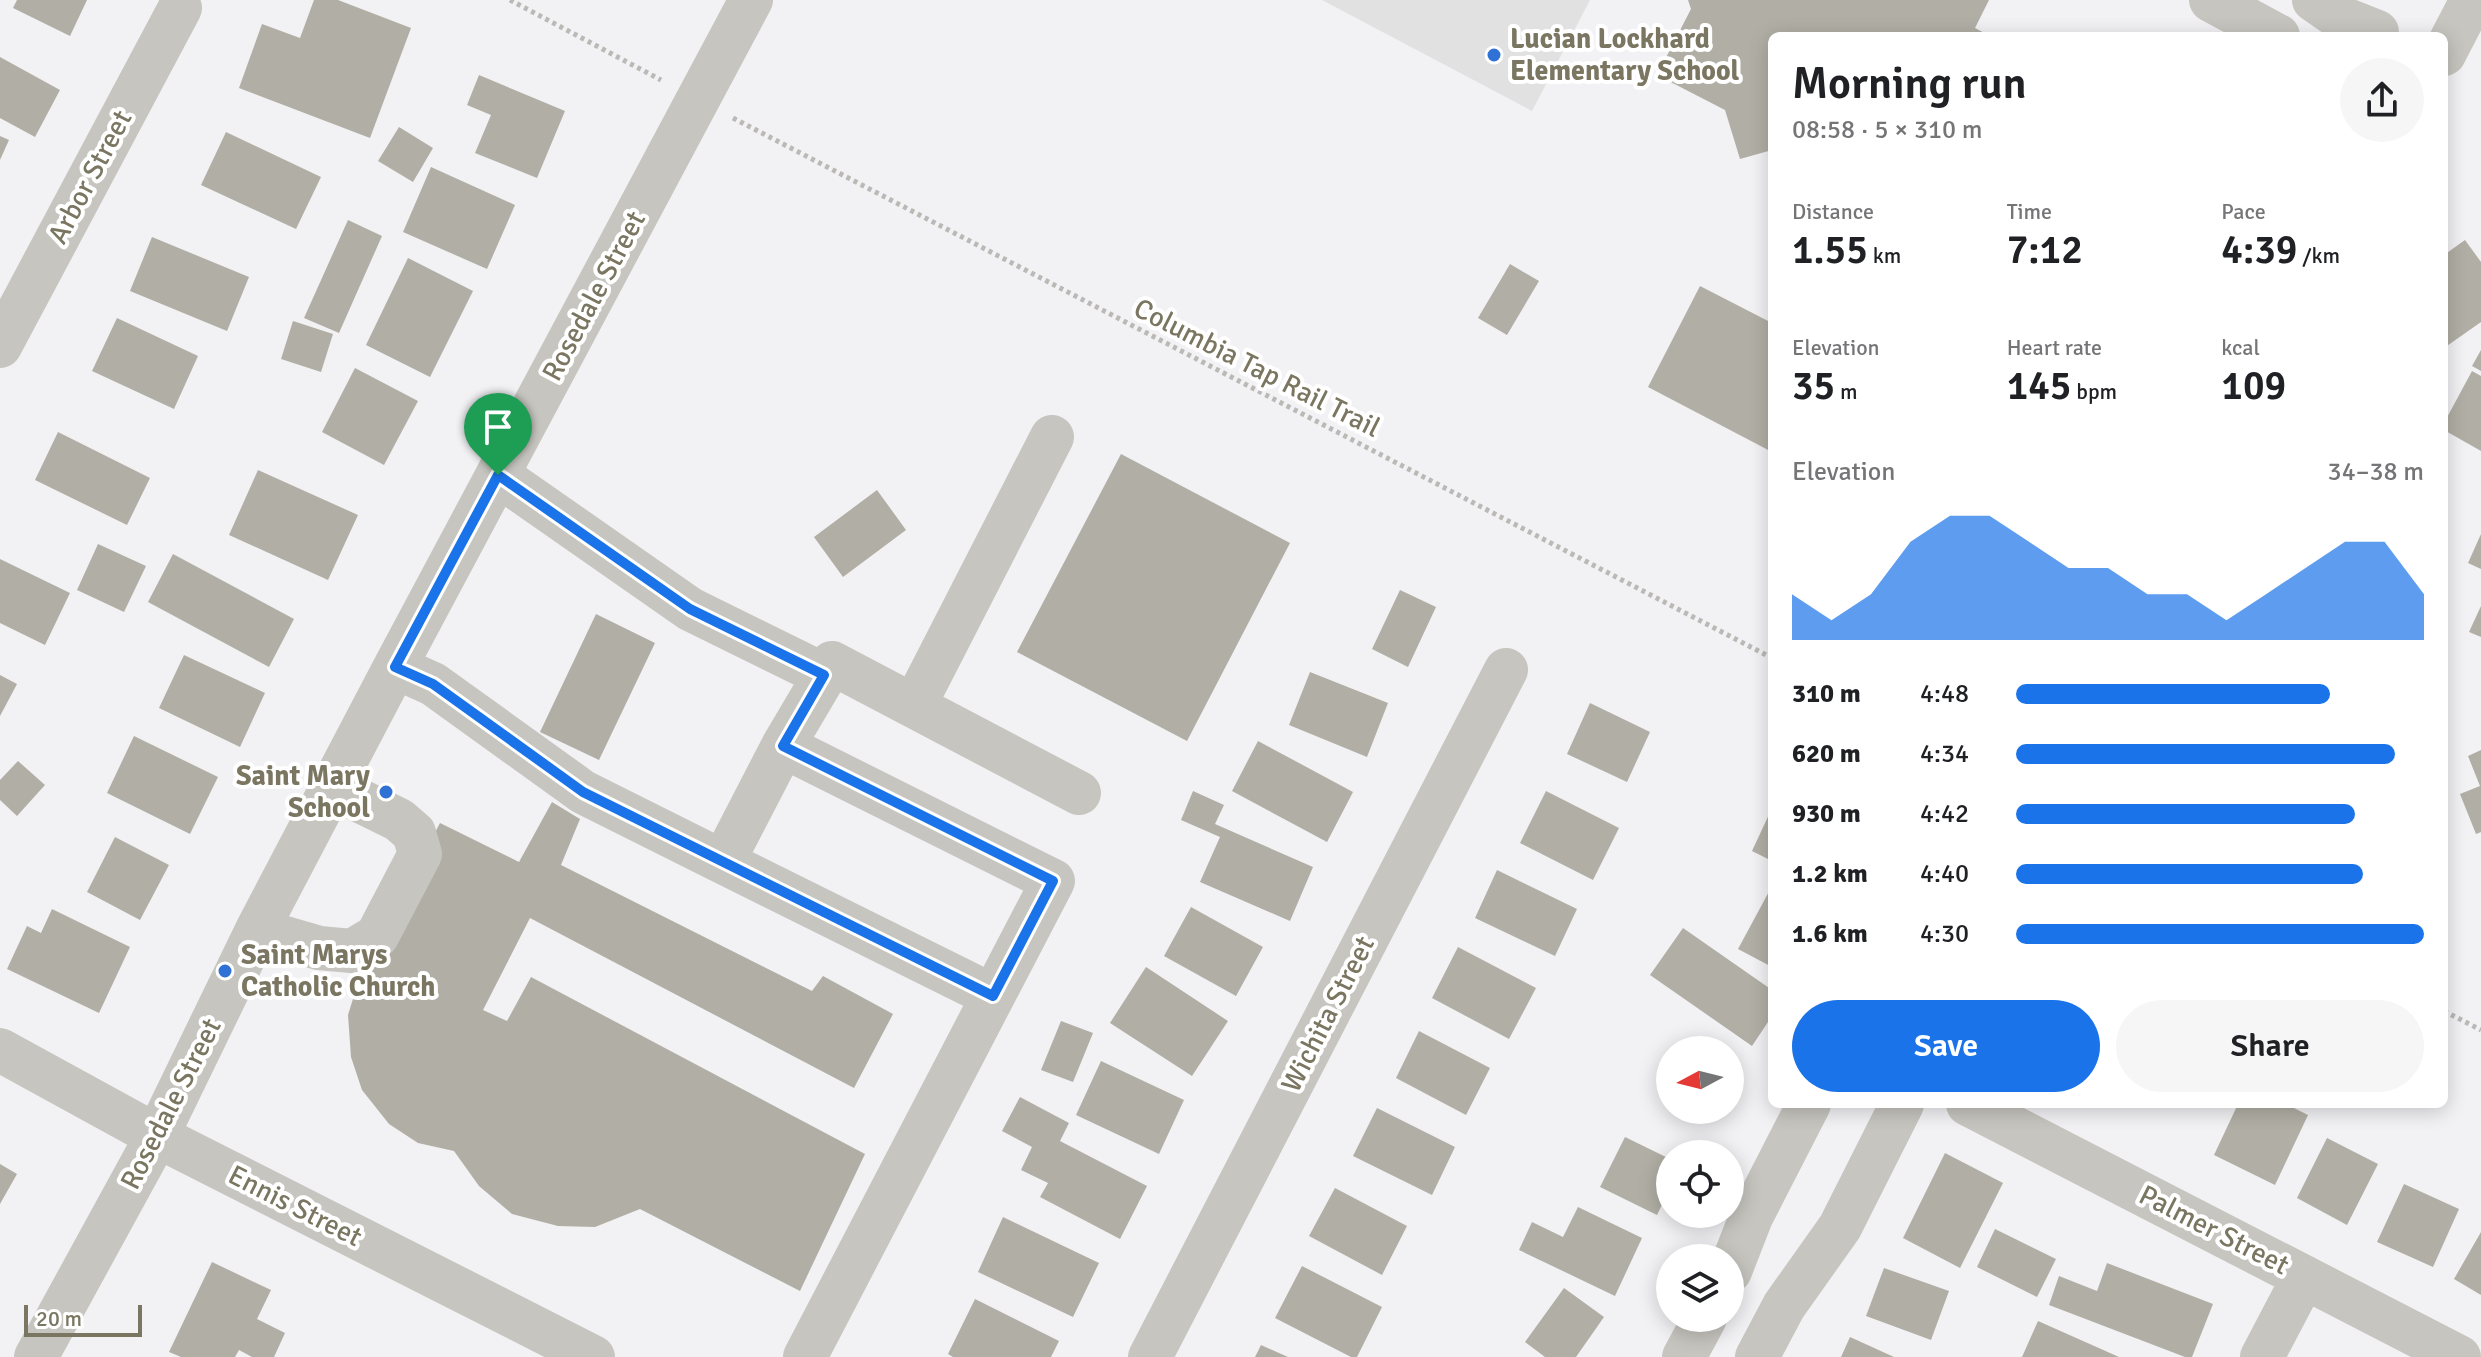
<!DOCTYPE html>
<html lang="en">
<head>
<meta charset="utf-8">
<style>
  :root { --surface:#fff; --page:#f6f6f6; --text:#202124; --muted:#757577; --accent:#1a73e8 }
  body { margin:0; font-family:Signika,sans-serif; background:var(--page); color:var(--text); height:100vh; display:flex; flex-direction:column; font-size:30px; white-space:nowrap }
  * { box-sizing:border-box; margin:0 }
  p { font-size:26px; color:var(--muted) }
  .icon { flex:none; width:44px; height:44px; fill:none; stroke:currentColor; stroke-width:2; stroke-linecap:round; stroke-linejoin:round }
  .map { position:relative; flex:1; overflow:hidden }
  .side { position:absolute; left:1768px; top:32px; width:680px; height:1076px; display:flex; flex-direction:column; background:var(--surface); border-radius:12px; box-shadow:0 4px 20px #0003 }
  .side>* { flex:none }
  .needle { width:52px; rotate:263deg }
  .controls { position:absolute; left:1656px; top:1036px; display:grid; gap:16px }
  .controls a { display:grid; place-items:center; width:88px; height:88px; border-radius:50%; background:var(--surface); box-shadow:0 4px 20px #0003; font-size:40px }
  .scale { position:absolute; left:24px; bottom:20px; width:118px; box-sizing:border-box; padding-left:8px; border:4px solid #7a7661; border-top:0; font-size:22px; line-height:28px; white-space:nowrap; color:#7a7661; -webkit-text-stroke:6px #fff; paint-order:stroke }
  .pin { position:absolute; display:grid; place-items:center; width:68px; height:68px; color:#fff; margin:-82px -34px; border-radius:50% 50% 50% 0; rotate:-45deg; box-shadow:0 0 8px #0007 }
  .pin .icon { rotate:45deg }
  .round { display:grid; place-items:center; flex:none; width:84px; height:84px; border-radius:42px; background:var(--page) }
  .head { display:flex; align-items:center; justify-content:space-between; height:136px; padding:0 24px }
  h1 { font-size:44px; font-weight:600; line-height:60px }
  .stats { display:grid; grid-template-columns:repeat(3,1fr); gap:12px; height:136px; padding:8px 24px }
  .stats div { display:grid; align-content:center }
  .stats b { font-size:40px; font-weight:600 }
  .stats small { font-size:22px; font-weight:400 }
  .stats p { font-size:22px }
  .chart { height:224px; padding:16px 24px }
  .chart p { display:flex; justify-content:space-between }
  .chart svg { width:100%; height:144px; margin-top:8px; fill:var(--accent); opacity:.7 }
  .button { display:flex; gap:16px; margin-top:auto; padding:16px 24px }
  .button a { flex:1; height:92px; border-radius:48px; background:var(--accent); color:#fff; font-size:32px; font-weight:600; line-height:92px; text-align:center }
  .button a+a { background:var(--page); color:var(--text) }
  ul { padding:0 24px; list-style:none; font-size:26px }
  li { display:grid; grid-template-columns:128px 96px 1fr; align-items:center; height:60px }
  li i { height:20px; border-radius:10px; background:var(--accent) }
  .map>svg:first-child { display:block }
  .built { fill:#e2e1e2 }
  .building { fill:#b1afa5 }
  .lines { fill:none; stroke-linecap:round; stroke-linejoin:round }
  .path { stroke:#bab9b5; stroke-width:5; stroke-dasharray:4 4; stroke-linecap:butt }
  .minor { stroke:#c6c5bf; stroke-width:44 }
  .route-casing { stroke:#fff; stroke-width:16 }
  .route { stroke:#1a73e8; stroke-width:10 }
  .poi-dot { fill:#2f71d5; stroke:#fff; stroke-width:3 }
  .labels { text-anchor:middle; dominant-baseline:central; stroke-width:8; stroke-linejoin:round; paint-order:stroke }
  .poi-label { font-size:28px; font-weight:bold; fill:#7a7661; stroke:#fff; text-anchor:start }
  .street-label { font-size:28px; fill:#7a7661; stroke:#fff }
</style>
</head>
<body>
<div class="map">
<svg width="2481" height="1357" viewBox="0 0 2481 1357">
  <rect width="100%" height="100%" fill="#f2f1f4"/>
  <!-- built -->
  <path class="built" d="M1322,0H1590L1532,111Z"/>
  <!-- building -->
  <path class="building" d="M17,0H87L70,36L13,8Z
    M314,0H338L411,28L370,138L239,88L262,24L300,38Z
    M1688,0H1989L1975,28L1990,36H1772V150L1740,159L1725,110L1657,75L1691,9Z
    M0,57L60,90L35,137L0,118Z
    M479,75L565,111L537,178L475,153L491,115L467,105Z
    M399,127L433,148L413,182L378,161Z
    M226,132L321,177L296,229L201,185Z
    M0,136L9,140L0,160Z
    M431,167L515,205L487,269L403,232Z
    M348,220L382,236L339,333L304,318Z
    M152,237L249,277L227,331L130,291Z
    M2465,240L2481,262V322L2444,348V255Z
    M408,258L473,291L430,377L366,345Z
    M1510,264L1539,281L1507,335L1478,318Z
    M1700,286L1772,323V452L1648,387Z
    M117,318L198,356L174,409L92,371Z
    M293,321L333,334L321,372L281,359Z
    M2481,350V371L2472,366Z
    M355,368L418,401L384,465L322,432Z
    M2472,371L2481,376V451L2444,430V423Z
    M58,432L150,478L127,525L35,480Z
    M1121,454L1290,543L1187,741L1017,652Z
    M258,470L358,515L328,580L229,535Z
    M877,490L906,530L843,577L814,537Z
    M2481,534V569L2468,563Z
    M98,544L146,566L124,612L77,590Z
    M173,554L294,619L269,667L148,602Z
    M0,559L70,593L45,645L0,623Z
    M1400,590L1436,607L1408,667L1372,649Z
    M2481,606V637L2469,632Z
    M596,614L655,643L599,760L540,732Z
    M184,655L265,693L240,747L159,708Z
    M1310,672L1388,703L1367,757L1289,725Z
    M0,675L17,684L0,716Z
    M1590,703L1650,732L1627,782L1567,754Z
    M134,736L218,777L190,834L107,793Z
    M1258,741L1353,792L1327,842L1232,791Z
    M2481,750V832L2476,834L2460,794L2480,786L2468,756Z
    M18,761L45,785L17,816L0,800V780Z
    M1193,791L1224,805L1215,824L1313,867L1290,921L1200,882L1220,837L1181,820Z
    M1546,791L1619,828L1593,880L1520,843Z
    M552,802L580,819L561,865L812,991L823,976L893,1014L854,1088L530,918L483,1010L507,1021L531,977L865,1154L800,1291L640,1209L595,1227L558,1226L512,1214L479,1186L454,1151L418,1143L389,1124L362,1090L351,1057L348,1015L360,976L440,823L519,862Z
    M1772,808V861L1752,851Z
    M115,837L169,865L140,920L87,892Z
    M1497,870L1577,909L1555,956L1475,918Z
    M1772,886V967L1738,949Z
    M1191,907L1263,947L1236,996L1164,956Z
    M52,909L130,947L99,1013L7,969L27,926L41,933Z
    M1683,928L1772,990V1016L1752,1046L1650,975Z
    M1458,947L1536,988L1509,1039L1432,998Z
    M1146,967L1228,1021L1192,1076L1110,1023Z
    M1061,1021L1093,1033L1073,1082L1041,1070Z
    M1419,1031L1490,1068L1466,1115L1396,1078Z
    M1101,1061L1184,1100L1159,1154L1076,1115Z
    M1020,1097L1069,1123L1060,1141L1147,1186L1120,1239L1040,1197L1048,1183L1021,1170L1032,1147L1002,1131Z
    M2238,1104H2286L2308,1115L2275,1185L2214,1155Z
    M1377,1108L1455,1147L1432,1195L1353,1156Z
    M1625,1137L1670,1159V1188L1657,1215L1600,1187Z
    M2327,1138L2378,1164L2347,1225L2297,1198Z
    M1945,1153L2003,1183L1960,1268L1903,1238Z
    M0,1164L17,1174L0,1204Z
    M2404,1184L2459,1209L2433,1267L2377,1242Z
    M1335,1188L1407,1226L1382,1275L1309,1236Z
    M1578,1207L1642,1238L1615,1296L1519,1250L1532,1222L1563,1237Z
    M1003,1217L1099,1263L1073,1317L978,1272Z
    M1995,1229L2056,1259L2037,1297L1977,1267Z
    M2481,1232V1295L2454,1279Z
    M212,1262L271,1290L257,1319L285,1333L274,1357H252L239,1350L235,1357H181L169,1352Z
    M2107,1263L2213,1304L2192,1357H2185L2049,1305L2059,1276L2097,1291Z
    M1302,1266L1382,1307L1357,1357H1351L1275,1318Z
    M1884,1268L1949,1291L1931,1340L1866,1316Z
    M1564,1288L1604,1317L1576,1357H1545L1525,1342Z
    M975,1299L1059,1341L1051,1357H953L948,1354Z
    M2038,1321L2119,1357H2022Z
    M1850,1337L1894,1357H1841Z
    M1261,1345L1288,1357H1255Z"/>
  <g class="lines">
    <!-- path -->
    <path class="path" d="M510,0L661,80
      M733,118L1772,658
      M2444,1011L2481,1030"/>
    <!-- minor -->
    <path class="minor" d="M2211,0L2278,36
      M2314,0L2337,16L2377,32
      M2444,54L2472,0
      M0,346L180,8
      M498,475L690,609L824,675
      M395,667L433,684L583,792L723,862
      M914,706L1052,437
      M783,746L1053,881L805,1357
      M257,930L319,948L352,951L377,936L420,854L414,833L399,820L332,787
      M993,996L723,862L783,746L832,663L1079,793
      M0,1050L157,1136L593,1357
      M1968,1104L2459,1357
      M1730,1271L1751,1217L1809,1104
      M36,1357L157,1136L257,930L395,667L751,0
      M1150,1357L1506,670
      M1684,1357L1705,1318
      M1757,1357L1784,1306L1840,1227L1902,1104
      M2262,1357L2304,1277"/>
  </g>
  <g class="lines">
    <defs>
      <path id="route" d="M498,475L690,609L824,675L783,746L1053,881L993,996L583,792L433,684L395,667Z"/>
    </defs>
    <!-- route casing -->
    <use href="#route" class="route-casing"/>
    <!-- route -->
    <use href="#route" class="route"/>
  </g>
  <!-- markers -->
  <g class="poi-dot">
    <circle cx="1494" cy="55" r="8"/>
    <circle cx="386" cy="792" r="8"/>
    <circle cx="225" cy="971" r="8"/>
  </g>
  <g class="labels">
    <!-- poi labels -->
    <g class="poi-label">
      <text x="1510" y="39">Lucian Lockhard<tspan x="1510" dy="32">Elementary School</tspan></text>
      <text x="370" y="776" text-anchor="end">Saint Mary<tspan x="370" dy="32">School</tspan></text>
      <text x="241" y="955">Saint Marys<tspan x="241" dy="32">Catholic Church</tspan></text>
    </g>
    <!-- street labels -->
    <g class="street-label">
      <text transform="translate(90 177) rotate(-62)">Arbor Street</text>
      <text transform="translate(594 296) rotate(-62)">Rosedale Street</text>
      <text transform="translate(1257 368) rotate(27)">Columbia Tap Rail Trail</text>
      <text transform="translate(1328 1014) rotate(-63)">Wichita Street</text>
      <text transform="translate(171 1104) rotate(-63)">Rosedale Street</text>
      <text transform="translate(295 1206) rotate(27)">Ennis Street</text>
      <text transform="translate(2214 1230) rotate(27)">Palmer Street</text>
    </g>
  </g>
</svg>
<div class="controls">
<a><svg class="needle" viewBox="-14 -14 28 28"><path d="M0-13l5 13h-10z" fill="#e53935"/><path d="M0 13l5-13h-10z" fill="#757577"/></svg></a>
<a><svg class="icon" aria-label="locate" viewBox="0 0 24 24"><circle cx="12" cy="12" r="6"/><path d="M12 2v4M12 18v4M2 12h4M18 12h4"/></svg></a>
<a><svg class="icon" aria-label="layers" viewBox="0 0 24 24"><path d="M12 4l9 5-9 5-9-5zM3 14l9 5 9-5"/></svg></a>
</div>
<div class="scale">20 m</div>
<div class="pin" style="left:498px;top:475px;background:#1e9e55"><svg class="icon" aria-label="arrive" viewBox="0 0 24 24"><path d="M6 21V4h12l-3 4 3 4H6"/></svg></div>
<section class="side">
<div class="head"><div><h1>Morning run</h1><p>08:58 · 5 × 310 m</p></div><a class="round"><svg class="icon" aria-label="share" viewBox="0 0 24 24"><path d="M12 15V3M7 8l5-5 5 5M5 13v7h14v-7"/></svg></a></div>
<div class="stats">
<div><p>Distance</p><b>1.55<small> km</small></b></div>
<div><p>Time</p><b>7:12</b></div>
<div><p>Pace</p><b>4:39<small> /km</small></b></div>
</div>
<div class="stats">
<div><p>Elevation</p><b>35<small> m</small></b></div>
<div><p>Heart rate</p><b>145<small> bpm</small></b></div>
<div><p>kcal</p><b>109</b></div>
</div>
<div class="chart"><p><span>Elevation</span>34–38 m</p>
<svg viewBox="0 0 160 44" preserveAspectRatio="none"><path d="M0 44V30L10 38L20 30L30 14L40 6L50 6L60 14L70 22L80 22L90 30L100 30L110 38L120 30L130 22L140 14L150 14L160 30V44z"/></svg>
</div>
<ul>
<li><b>310 m</b>4:48<i style="width:77%"></i></li>
<li><b>620 m</b>4:34<i style="width:93%"></i></li>
<li><b>930 m</b>4:42<i style="width:83%"></i></li>
<li><b>1.2 km</b>4:40<i style="width:85%"></i></li>
<li><b>1.6 km</b>4:30<i style="width:100%"></i></li>
</ul>
<div class="button"><a>Save</a><a>Share</a></div>
</section>
</div>
</body>
</html>
